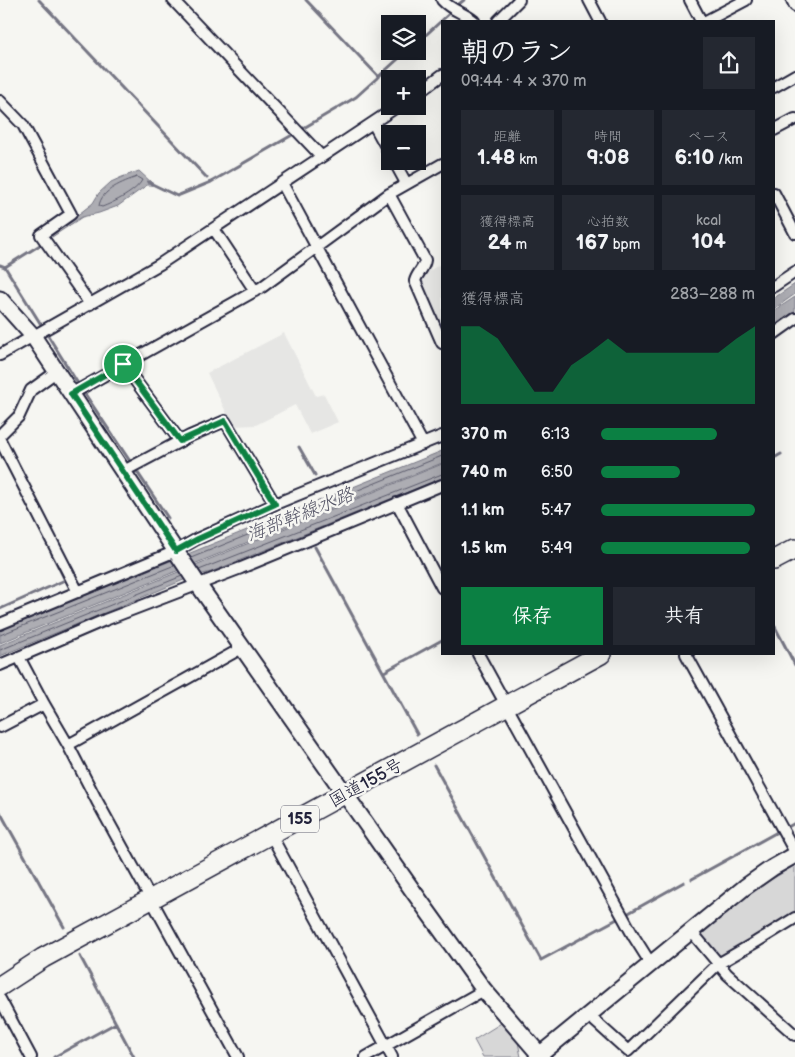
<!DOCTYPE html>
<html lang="ja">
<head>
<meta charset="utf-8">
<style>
  :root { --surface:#171b24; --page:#242831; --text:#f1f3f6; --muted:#9ea1a6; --accent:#0b8043 }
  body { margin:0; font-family:"Balsamiq Sans","Klee One",sans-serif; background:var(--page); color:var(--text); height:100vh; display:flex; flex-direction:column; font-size:19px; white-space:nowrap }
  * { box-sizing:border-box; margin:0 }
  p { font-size:16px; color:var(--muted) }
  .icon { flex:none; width:28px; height:28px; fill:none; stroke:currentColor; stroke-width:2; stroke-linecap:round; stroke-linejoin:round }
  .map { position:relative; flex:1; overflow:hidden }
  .details { position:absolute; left:441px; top:20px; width:334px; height:635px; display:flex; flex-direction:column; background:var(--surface); border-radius:0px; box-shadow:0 5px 20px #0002 }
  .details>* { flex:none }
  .tools { position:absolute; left:381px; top:15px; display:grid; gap:10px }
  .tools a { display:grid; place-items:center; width:45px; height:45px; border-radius:0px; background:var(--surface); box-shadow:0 5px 20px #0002; font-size:25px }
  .pin { position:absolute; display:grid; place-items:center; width:42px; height:42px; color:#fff; margin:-21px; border:2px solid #fff; border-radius:50%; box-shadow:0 1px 5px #0007 }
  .round { display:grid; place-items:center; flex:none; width:52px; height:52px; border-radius:0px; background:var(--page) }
  .headline { display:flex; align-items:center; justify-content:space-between; height:85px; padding:0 20px }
  h1 { font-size:28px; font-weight:700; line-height:38px }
  .figures { display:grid; grid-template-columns:repeat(3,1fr); gap:8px; height:85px; padding:5px 20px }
  .figures div { display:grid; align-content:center; border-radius:0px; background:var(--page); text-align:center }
  .figures b { font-size:21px; font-weight:700 }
  .figures small { font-size:14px; font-weight:400 }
  .figures p { font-size:14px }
  .chart { height:140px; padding:10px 20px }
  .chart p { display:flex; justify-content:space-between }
  .chart svg { width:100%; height:90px; margin-top:5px; fill:var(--accent); opacity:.7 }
  .action { display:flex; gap:10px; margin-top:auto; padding:10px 20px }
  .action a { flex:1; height:58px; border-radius:0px; background:var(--accent); color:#fff; font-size:20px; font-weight:700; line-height:58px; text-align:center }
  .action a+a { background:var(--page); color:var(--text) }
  ul { padding:0 20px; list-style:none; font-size:16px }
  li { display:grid; grid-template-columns:80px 60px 1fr; align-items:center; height:38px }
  li i { height:12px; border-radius:6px; background:var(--accent) }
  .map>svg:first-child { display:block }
  .built { fill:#e6e6e4 }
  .green { fill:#d7d7d7; stroke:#7c7c89 }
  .water { fill:#adadb3; stroke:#757583 }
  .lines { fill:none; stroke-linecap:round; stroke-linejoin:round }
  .shore { stroke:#5a5a6b; stroke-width:1 }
  .stream { stroke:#757583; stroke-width:3 }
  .street-casing { stroke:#22223b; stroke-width:14 }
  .secondary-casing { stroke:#22223b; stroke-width:19 }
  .highway-casing { stroke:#22223b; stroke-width:22 }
  .street { stroke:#f6f6f2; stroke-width:10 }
  .secondary { stroke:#f6f6f2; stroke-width:15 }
  .highway { stroke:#f6f6f2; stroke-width:19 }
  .route-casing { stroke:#fff; stroke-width:10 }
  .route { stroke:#0b8043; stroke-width:6 }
  .labels { text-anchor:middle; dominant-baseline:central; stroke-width:5; stroke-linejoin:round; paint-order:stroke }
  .shield { fill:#f6f6f2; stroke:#626272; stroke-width:1 }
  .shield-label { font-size:16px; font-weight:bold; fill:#22223b }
  .street-label { font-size:18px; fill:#22223b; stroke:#f6f6f2 }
  .water-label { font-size:19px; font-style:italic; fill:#535365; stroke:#f6f6f2 }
</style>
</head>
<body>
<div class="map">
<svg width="795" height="1057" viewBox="0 0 795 1057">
  <rect width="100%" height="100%" fill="#f6f6f2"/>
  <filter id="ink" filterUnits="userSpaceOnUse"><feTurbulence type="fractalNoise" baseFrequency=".02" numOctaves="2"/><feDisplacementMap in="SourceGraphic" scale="10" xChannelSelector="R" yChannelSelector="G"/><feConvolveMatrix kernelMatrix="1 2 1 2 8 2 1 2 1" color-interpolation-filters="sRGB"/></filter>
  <g filter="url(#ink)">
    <!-- built -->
    <path class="built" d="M442,263V333L420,283L423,275Z
      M284,333L316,396L324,394L338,422L310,434L295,405L256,425L233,426L207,373Z"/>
    <!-- green -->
    <path class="green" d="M795,865V911L723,955L716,956L700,936L753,891Z
      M503,1022L518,1042L521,1057H483L474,1040Z"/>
    <!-- water -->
    <path class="water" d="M139,171L152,183L153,185H147L118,206L99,213L82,217L52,237V235L93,203L99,193L111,182L122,177Z
      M795,284V294L774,309V298Z
      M795,297V313L774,328V311Z
      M442,451V463L0,643V630Z
      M442,464V478L211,572L191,577L0,656V645Z"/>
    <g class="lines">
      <!-- shore -->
      <path class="shore" d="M137,177L142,180C137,191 113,203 102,207L99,206C101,190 123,182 137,177Z
        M191,558L442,456
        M199,570L442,474
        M0,635L175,565
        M0,650L182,576"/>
      <!-- stream -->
      <path class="stream" d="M39,0L207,178
        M306,0L379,77
        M459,4L464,0
        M418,42L450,13
        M302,129L356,97L407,51
        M148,182L177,196L211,182L294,134
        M0,265L5,267L77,382L168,518
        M5,267L40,245
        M299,447L315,475
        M774,458L781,454
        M315,547L417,734
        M0,609L65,580L52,554
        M774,625L795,665
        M384,672L442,640
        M434,765L541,960L619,918
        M0,812L64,927
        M786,828L795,823
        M692,879L779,831
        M625,915L684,882
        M80,956L134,1057
        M54,1057L116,1023"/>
      <defs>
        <path id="street" d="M173,0L321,156
          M442,0C452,11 463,12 474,21
          M589,0L600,21
          M690,0L701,21
          M792,0L795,6
          M498,21L519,0
          M706,21L746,0
          M774,87L795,75
          M418,93L442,75
          M0,101L23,125L71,214L41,235L90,304
          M373,123L390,154
          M774,130L795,119
          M394,161L406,183
          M282,183L423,444
          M774,193L795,233
          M389,194L425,260C424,269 417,273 415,281L442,343
          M214,229L255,291
          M774,286L795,272
          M774,334L795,319
          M0,355L160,264L398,106
          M123,364L180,441
          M71,394L262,287L389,194L442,164
          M0,435L19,416L31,390L56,372
          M0,440L78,592
          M122,472L190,436L225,421L275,504
          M397,503L442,588
          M0,624L176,551L197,539L275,504L442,436
          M478,654L634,937L651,964
          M686,654L795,852
          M19,657L44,704L68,745L97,801L238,1057
          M0,665L105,620L241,568L442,485
          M0,727L44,704
          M68,745L242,648
          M271,835L392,1057
          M691,931L727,974L795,1035
          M0,999L31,1057
          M588,1015L628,1051L718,964L756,942L795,918
          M366,1057L484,990"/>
        <path id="secondary" d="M0,299L33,336L195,580L413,891L484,990L540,1055
          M537,1057L745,887L772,868L795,855"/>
        <path id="highway" d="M774,560L795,549
          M0,986L43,958L601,654"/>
      </defs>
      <!-- street casing -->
      <use href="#street" class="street-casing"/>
      <!-- secondary casing -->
      <use href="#secondary" class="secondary-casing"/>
      <!-- highway casing -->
      <use href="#highway" class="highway-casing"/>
      <!-- street -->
      <use href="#street" class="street"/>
      <!-- secondary -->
      <use href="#secondary" class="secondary"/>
      <!-- highway -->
      <use href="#highway" class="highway"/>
    </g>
  </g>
  <g class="lines" filter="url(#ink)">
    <defs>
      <path id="route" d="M123,364L180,441L225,421L275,504L198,539L176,551L71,394Z"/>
    </defs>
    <!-- route casing -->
    <use href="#route" class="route-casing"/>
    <!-- route -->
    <use href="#route" class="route"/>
  </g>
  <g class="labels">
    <!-- shield labels -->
    <rect class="shield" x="281" y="805.5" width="38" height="27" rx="4"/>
    <g class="shield-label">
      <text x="300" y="819">155</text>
    </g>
    <!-- street labels -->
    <g class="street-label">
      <text transform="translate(366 783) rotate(-29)">国道155号</text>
    </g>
    <!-- water labels -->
    <g class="water-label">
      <text transform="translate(300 515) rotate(-22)">海部幹線水路</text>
    </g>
  </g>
</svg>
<div class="tools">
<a><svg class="icon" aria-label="layers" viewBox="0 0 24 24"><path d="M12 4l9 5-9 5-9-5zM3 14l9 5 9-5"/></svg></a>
<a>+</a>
<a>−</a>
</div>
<div class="pin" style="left:123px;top:364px;background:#1e9e55"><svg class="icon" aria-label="arrive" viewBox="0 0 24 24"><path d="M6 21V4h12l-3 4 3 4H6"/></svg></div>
<section class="details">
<div class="headline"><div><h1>朝のラン</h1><p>09:44 · 4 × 370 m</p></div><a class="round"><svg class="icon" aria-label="share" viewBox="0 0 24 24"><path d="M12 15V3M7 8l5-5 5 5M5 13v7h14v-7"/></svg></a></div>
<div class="figures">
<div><p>距離</p><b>1.48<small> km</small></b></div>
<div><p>時間</p><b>9:08</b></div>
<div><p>ペース</p><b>6:10<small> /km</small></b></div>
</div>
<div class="figures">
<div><p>獲得標高</p><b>24<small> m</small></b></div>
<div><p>心拍数</p><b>167<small> bpm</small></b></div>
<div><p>kcal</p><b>104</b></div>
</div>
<div class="chart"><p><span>獲得標高</span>283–288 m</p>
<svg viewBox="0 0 160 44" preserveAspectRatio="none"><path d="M0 44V6L10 6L20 12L30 25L40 38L50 38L60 25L70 19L80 12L90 19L100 19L110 19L120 19L130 19L140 19L150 12L160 6V44z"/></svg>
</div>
<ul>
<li><b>370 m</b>6:13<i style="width:75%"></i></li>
<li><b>740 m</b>6:50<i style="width:51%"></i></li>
<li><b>1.1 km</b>5:47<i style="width:100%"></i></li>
<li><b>1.5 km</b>5:49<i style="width:97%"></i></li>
</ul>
<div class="action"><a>保存</a><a>共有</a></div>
</section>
</div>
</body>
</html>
